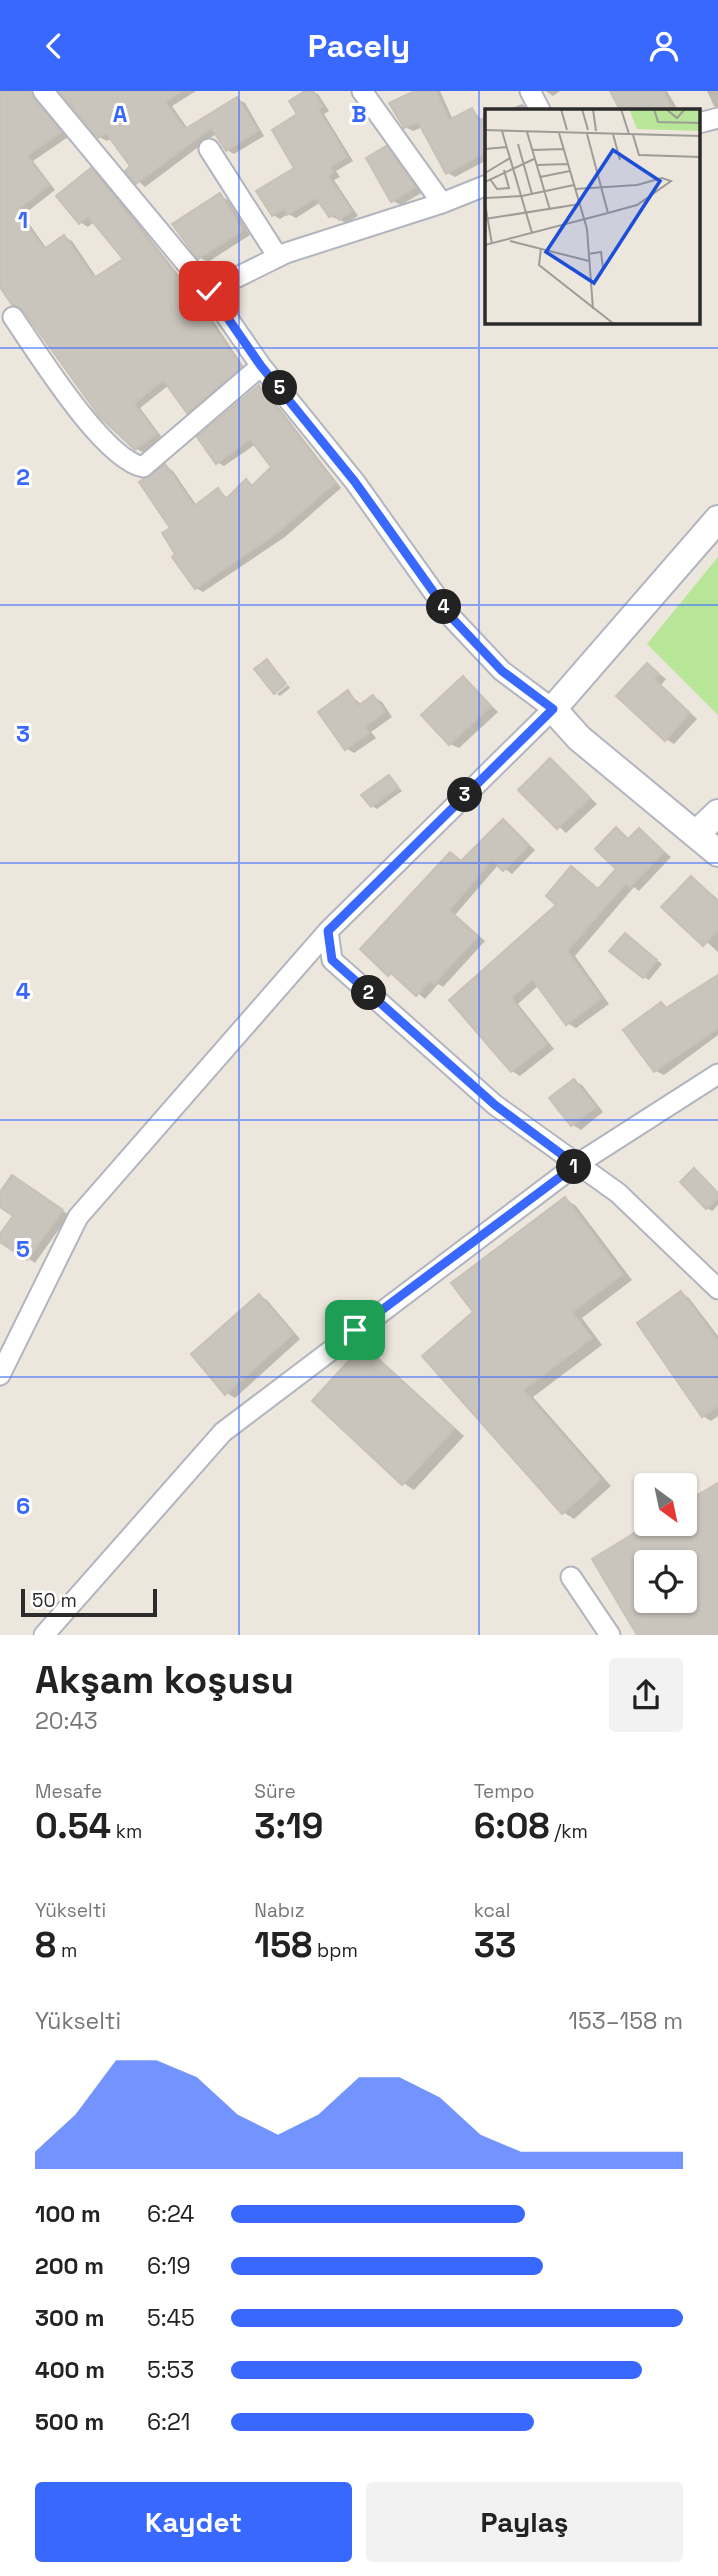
<!DOCTYPE html>
<html lang="tr">
<head>
<meta charset="utf-8">
<style>
  :root { --surface:#fff; --page:#f2f2f2; --text:#222; --muted:#767676; --accent:#3968ff }
  body { margin:0; font-family:"Space Grotesk",sans-serif; background:var(--page); color:var(--text); height:100vh; display:flex; flex-direction:column; font-size:26px; white-space:nowrap }
  * { box-sizing:border-box; margin:0 }
  p { font-size:23px; color:var(--muted) }
  .icon { flex:none; width:38px; height:38px; fill:none; stroke:currentColor; stroke-width:2; stroke-linecap:round; stroke-linejoin:round }
  .map { position:relative; height:1544px; overflow:hidden }
  .panel { display:flex; flex-direction:column; background:var(--surface); flex:1 }
  .panel>* { flex:none }
  .needle { width:46px; rotate:147deg }
  .controls { position:absolute; left:634px; top:1382px; display:grid; gap:14px }
  .controls a { display:grid; place-items:center; width:63px; height:63px; border-radius:7px; background:var(--surface); box-shadow:0 2px 5px #0004; font-size:35px }
  .scale { position:absolute; left:21px; bottom:18px; width:136px; box-sizing:border-box; padding-left:7px; border:4px solid #2b2b2b; border-top:0; font-size:19px; line-height:24px; white-space:nowrap; color:#2b2b2b; -webkit-text-stroke:5px #fff; paint-order:stroke }
  .pin { position:absolute; display:grid; place-items:center; width:60px; height:60px; color:#fff; margin:-30px; border-radius:14px; box-shadow:0 4px 10px #0006 }
  .km { position:absolute; width:35px; height:35px; margin:-18px; border-radius:50%; background:#222; color:#fff; font-size:19px; line-height:35px; text-align:center }
  .round { display:grid; place-items:center; flex:none; width:74px; height:74px; border-radius:7px; background:var(--page) }
  .overview { display:flex; align-items:center; justify-content:space-between; height:119px; padding:0 35px }
  h1 { font-size:38px; font-weight:700; line-height:52px }
  .figures { display:grid; grid-template-columns:repeat(3,1fr); gap:10px; height:119px; padding:7px 35px }
  .figures div { display:grid; align-content:center }
  .figures b { font-size:35px; font-weight:700 }
  .figures small { font-size:19px; font-weight:400 }
  .figures p { font-size:19px }
  .chart { height:196px; padding:14px 35px }
  .chart p { display:flex; justify-content:space-between }
  .chart svg { width:100%; height:126px; margin-top:7px; fill:var(--accent); opacity:.7 }
  .cta { display:flex; gap:14px; margin-top:auto; padding:14px 35px }
  .cta a { flex:1; height:80px; border-radius:7px; background:var(--accent); color:#fff; font-size:28px; font-weight:700; line-height:80px; text-align:center }
  .cta a+a { background:var(--page); color:var(--text) }
  ul { padding:0 35px; list-style:none; font-size:23px }
  li { display:grid; grid-template-columns:112px 84px 1fr; align-items:center; height:52px }
  li i { height:18px; border-radius:9px; background:var(--accent) }
  header { display:flex; justify-content:space-between; align-items:center; height:91px; padding:0 35px; background:var(--accent); color:#fff; font-size:32px; font-weight:700 }
  .map>svg:first-child { display:block }
  .green { fill:#b7e698 }
  .shadow { fill:#0003 }
  .building { fill:#c9c4bc; stroke:#c9c1b7; stroke-width:2; fill-rule:evenodd }
  .lines { fill:none; stroke-linecap:round; stroke-linejoin:round }
  .street-casing { stroke:#b1b5bf; stroke-width:23 }
  .secondary-casing { stroke:#b1b5bf; stroke-width:30 }
  .street { stroke:#fff; stroke-width:19 }
  .secondary { stroke:#fff; stroke-width:26 }
  .route-casing { stroke:#fff; stroke-width:14 }
  .route { stroke:#3968ff; stroke-width:9 }
  .grid { fill:none; stroke:#3968ff; stroke-width:2; stroke-opacity:0.55 }
  .inset-road { fill:none; stroke:#9f9b96; stroke-width:2 }
  .view { fill:#1d4ed8; fill-opacity:0.15; stroke:#1d4ed8; stroke-width:3.5 }
  .inset-edge { fill:none; stroke:#2b2b2b; stroke-width:3.5 }
  .grid-label { font-size:23px; text-anchor:middle; font-weight:bold; fill:#3968ff; stroke:#fff; stroke-width:6; stroke-linejoin:round; paint-order:stroke }
</style>
</head>
<body>
<header><svg class="icon" aria-label="back" viewBox="0 0 24 24"><path d="M15 5l-7 7 7 7"/></svg>Pacely<svg class="icon" aria-label="person" viewBox="0 0 24 24"><circle cx="12" cy="8" r="4"/><path d="M4 21q1-7 8-7t8 7"/></svg></header>
<div class="map">
<svg width="718" height="1544" viewBox="0 0 718 1544">
  <rect width="100%" height="100%" fill="#ede6dd"/>
  <!-- green -->
  <path class="green" d="M718,466V624L647,553Z"/>
  <!-- shadow -->
  <path class="shadow" d="M0,0H32L68,46L33,70L55,99L23,124L47,158L64,146L72,150L97,187L125,168L95,130L88,136L80,131L91,79L99,83L204,216L247,281L195,325L188,321L169,294L140,317L163,348L144,362L137,358L25,219L0,193Z
    M60,0H196L172,15L188,38L237,8L245,12L264,45L234,63L227,59L217,42L145,96L127,80L133,76L112,47L107,50L99,46Z
    M308,0L318,3L329,20L324,23L353,70L336,80L340,86L334,89L358,125L347,132L330,125L321,111L296,127L288,123L280,128L273,124L296,77L300,24Z
    M419,0H440L453,29L472,19L483,30L487,28V69L455,86L448,82L423,36L413,40L405,36Z
    M546,0H560L553,5Z
    M612,0H667L678,19H622Z
    M707,0H718V17L714,15Z
    M522,13L530,19H507Z
    M386,57L394,62L423,101L401,114L393,110Z
    M220,105L228,109L250,144L208,171L199,166Z
    M259,296L267,301L341,397L285,446L203,501L196,497L173,437L165,375L173,380L197,415L218,399L229,408L246,391L254,395L273,377L256,353L224,375L217,371Z
    M267,570L286,591L274,601Z
    M648,574L666,588L661,594L697,628L674,653L666,648Z
    M463,587L498,621L459,657L450,653Z
    M288,594L290,597L280,605L277,603Z
    M348,602L362,614L374,606L382,611L392,626L371,641L376,647L354,662L346,657Z
    M550,669L597,713L566,742L520,699Z
    M389,686L402,700L377,718L372,715Z
    M503,731L535,759L512,783L499,773L455,824L485,850L443,896L438,893L425,908L398,886L389,883L450,763L462,771Z
    M616,738L630,748L639,739L671,766L639,800L634,796L575,865L609,913L576,937L567,932L539,894L518,913L554,958L520,985L512,980L451,909L559,814L572,777L599,799L619,778Z
    M692,787L718,808V861L694,839Z
    M630,847L662,873L649,889L644,886Z
    M718,889V944L664,984L656,980L661,913L669,917Z
    M574,990L582,994L603,1021L581,1039L573,1034L552,1007Z
    M699,1082L718,1102V1114L712,1120L707,1117Z
    M19,1091L69,1124L35,1172L0,1148L15,1125L0,1114V1104Z
    M565,1108L576,1115L632,1189L582,1227L602,1254L533,1306L611,1395L574,1428L563,1421L475,1221Z
    M681,1202L689,1207L718,1245V1325L711,1330L703,1325Z
    M259,1205L267,1209L300,1248L235,1307L227,1302Z
    M364,1256L374,1263L464,1345L414,1399L403,1392Z"/>
  <!-- building -->
  <path class="building" d="M0,0H31L34,8L61,41L27,65L49,94L17,119L44,158L64,144L94,187L123,168L88,125L79,133L56,105L91,77L196,209L241,276L187,322L163,289L134,313L157,343L135,359L100,326L23,219L12,214L0,196Z
    M59,0H182L165,11L185,38L237,6L258,40L226,60L211,37L136,93L125,80L130,75L106,42L98,47Z
    M305,0H313L323,16L318,18L347,66L330,76L333,81L328,85L352,120L339,129L336,124L329,126L316,107L287,124L284,118L272,125L256,100L294,77L272,39L297,23L289,10Z
    M415,0H436L449,29L472,17L479,30L487,25V61L446,83L418,31L404,37L389,12Z
    M610,0H663L673,19H620Z
    M386,55L416,96L391,111L366,67Z
    M220,102L243,139L198,168L172,133Z
    M259,294L335,392L277,442L195,498L172,466L175,463L162,442L170,437L139,391L165,373L194,415L218,397L226,408L246,388L252,395L271,376L250,348L216,373L197,346Z
    M267,568L286,593L274,603L254,578Z
    M647,572L659,583L654,588L690,622L665,650L616,605Z
    M463,585L491,615L449,654L421,624Z
    M348,599L358,615L373,604L385,621L364,636L369,642L345,659L318,621Z
    M550,667L590,707L557,738L518,699Z
    M389,684L398,696L371,716L361,704Z
    M503,728L529,754L503,780L492,769L449,819L478,845L434,893L430,889L416,905L391,882L388,885L360,858L450,761L461,770Z
    M616,736L628,748L639,737L664,761L630,796L626,792L567,860L602,907L566,934L532,888L511,907L547,953L511,981L449,909L556,814L546,805L571,775L598,798L616,778L595,758Z
    M691,785L718,810V839L703,855L661,816Z
    M625,842L657,869L643,887L609,860Z
    M718,884V937L654,981L623,939L661,911L666,917Z
    M574,988L596,1016L571,1035L549,1007Z
    M694,1077L718,1102V1107L706,1118L680,1091Z
    M12,1084L63,1119L27,1169L0,1151V1143L13,1125L0,1116V1101Z
    M565,1106L623,1183L572,1221L592,1247L523,1299L601,1388L562,1423L422,1265L473,1221L451,1192Z
    M681,1200L718,1250V1315L702,1326L637,1232Z
    M259,1203L293,1243L225,1304L191,1263Z
    M363,1254L454,1338L402,1394L312,1310Z
    M718,1392V1544H637L592,1468L649,1433H684V1412ZM646,1472H684V1510H646Z"/>
  <g class="lines">
    <defs>
      <path id="street" d="M43,0L209,200L261,275L355,391L452,527L502,580L553,618L328,840L332,869L495,1014L618,1102L718,1198
        M362,0L442,112
        M530,0L540,19
        M699,32L718,27
        M209,58L278,166
        M209,200L286,162L442,112L487,94
        M13,226C37,261 103,368 143,376L261,275
        M0,1284L78,1126L328,840
        M571,1486L610,1544
        M44,1544L223,1341L576,1074L718,983"/>
      <path id="secondary" d="M718,428L553,618L579,647L718,762
        M696,743L718,722"/>
    </defs>
    <!-- street casing -->
    <use href="#street" class="street-casing"/>
    <!-- secondary casing -->
    <use href="#secondary" class="secondary-casing"/>
    <!-- street -->
    <use href="#street" class="street"/>
    <!-- secondary -->
    <use href="#secondary" class="secondary"/>
  </g>
  <g class="lines">
    <defs>
      <path id="route" d="M209,200L261,275L355,391L452,527L502,580L553,618L328,840L332,869L495,1014L576,1074L355,1239"/>
    </defs>
    <!-- route casing -->
    <use href="#route" class="route-casing"/>
    <!-- route -->
    <use href="#route" class="route"/>
  </g>
  <!-- grid -->
  <path class="grid" d="M239,0V1544M479,0V1544M0,257H718M0,514H718M0,772H718M0,1029H718M0,1286H718"/>
  <!-- overview -->
  <g transform="translate(485 18)">
    <rect width="215" height="215" fill="#ede6dd"/>
    <path d="M144,0H215V22L152,20Z" fill="#b7e698"/>
    <path class="inset-road" d="M76,0L82,21M97,0L103,21M108,0L111,22M136,0L144,25M169,0L173,13L216,14M181,0L192,9L200,0M0,21L216,27M17,22L47,124M42,23L65,101M74,24L102,120L108,200M128,25L135,51M148,26L154,46L216,48M33,35L47,85M0,40L22,38M47,41L79,40M51,56L83,55M0,64L25,49M55,68L85,62M5,70L12,80L24,79L19,61M0,73L49,50M90,80L152,76L177,69L186,72L152,96L123,104M0,89L37,87L89,76M0,95L7,135M0,110L95,95M25,132L104,152M0,136L123,104L102,25M56,139L54,156L129,215M103,145L116,143L118,159"/>
    <path class="view" d="M128,41L175,72L109,174L61,143Z"/>
    <rect width="215" height="215" class="inset-edge"/>
  </g>
  <g class="grid-label">
    <text x="120" y="31">A</text>
    <text x="359" y="31">B</text>
    <text x="23" y="137">1</text>
    <text x="23" y="394">2</text>
    <text x="23" y="651">3</text>
    <text x="23" y="908">4</text>
    <text x="23" y="1166">5</text>
    <text x="23" y="1423">6</text>
  </g>
</svg>
<div class="controls">
<a><svg class="needle" viewBox="-14 -14 28 28"><path d="M0-13l5 13h-10z" fill="#e53935"/><path d="M0 13l5-13h-10z" fill="#767676"/></svg></a>
<a><svg class="icon" aria-label="locate" viewBox="0 0 24 24"><circle cx="12" cy="12" r="6"/><path d="M12 2v4M12 18v4M2 12h4M18 12h4"/></svg></a>
</div>
<div class="scale">50 m</div>
<div class="pin" style="left:355px;top:1239px;background:#1e9e55"><svg class="icon" aria-label="arrive" viewBox="0 0 24 24"><path d="M6 21V4h12l-3 4 3 4H6"/></svg></div>
<div class="pin" style="left:209px;top:200px;background:#d93025"><svg class="icon" aria-label="check" viewBox="0 0 24 24"><path d="M5 12l5 5 9-10"/></svg></div>
<b class="km" style="left:574px;top:1076px">1</b>
<b class="km" style="left:369px;top:902px">2</b>
<b class="km" style="left:465px;top:704px">3</b>
<b class="km" style="left:444px;top:516px">4</b>
<b class="km" style="left:280px;top:297px">5</b>
</div>
<section class="panel">
<div class="overview"><div><h1>Akşam koşusu</h1><p>20:43</p></div><a class="round"><svg class="icon" aria-label="share" viewBox="0 0 24 24"><path d="M12 15V3M7 8l5-5 5 5M5 13v7h14v-7"/></svg></a></div>
<div class="figures">
<div><p>Mesafe</p><b>0.54<small> km</small></b></div>
<div><p>Süre</p><b>3:19</b></div>
<div><p>Tempo</p><b>6:08<small> /km</small></b></div>
</div>
<div class="figures">
<div><p>Yükselti</p><b>8<small> m</small></b></div>
<div><p>Nabız</p><b>158<small> bpm</small></b></div>
<div><p>kcal</p><b>33</b></div>
</div>
<div class="chart"><p><span>Yükselti</span>153–158 m</p>
<svg viewBox="0 0 160 44" preserveAspectRatio="none"><path d="M0 44V38L10 25L20 6L30 6L40 12L50 25L60 32L70 25L80 12L90 12L100 19L110 32L120 38L130 38L140 38L150 38L160 38V44z"/></svg>
</div>
<ul>
<li><b>100 m</b>6:24<i style="width:65%"></i></li>
<li><b>200 m</b>6:19<i style="width:69%"></i></li>
<li><b>300 m</b>5:45<i style="width:100%"></i></li>
<li><b>400 m</b>5:53<i style="width:91%"></i></li>
<li><b>500 m</b>6:21<i style="width:67%"></i></li>
</ul>
<div class="cta"><a>Kaydet</a><a>Paylaş</a></div>
</section>
</body>
</html>
